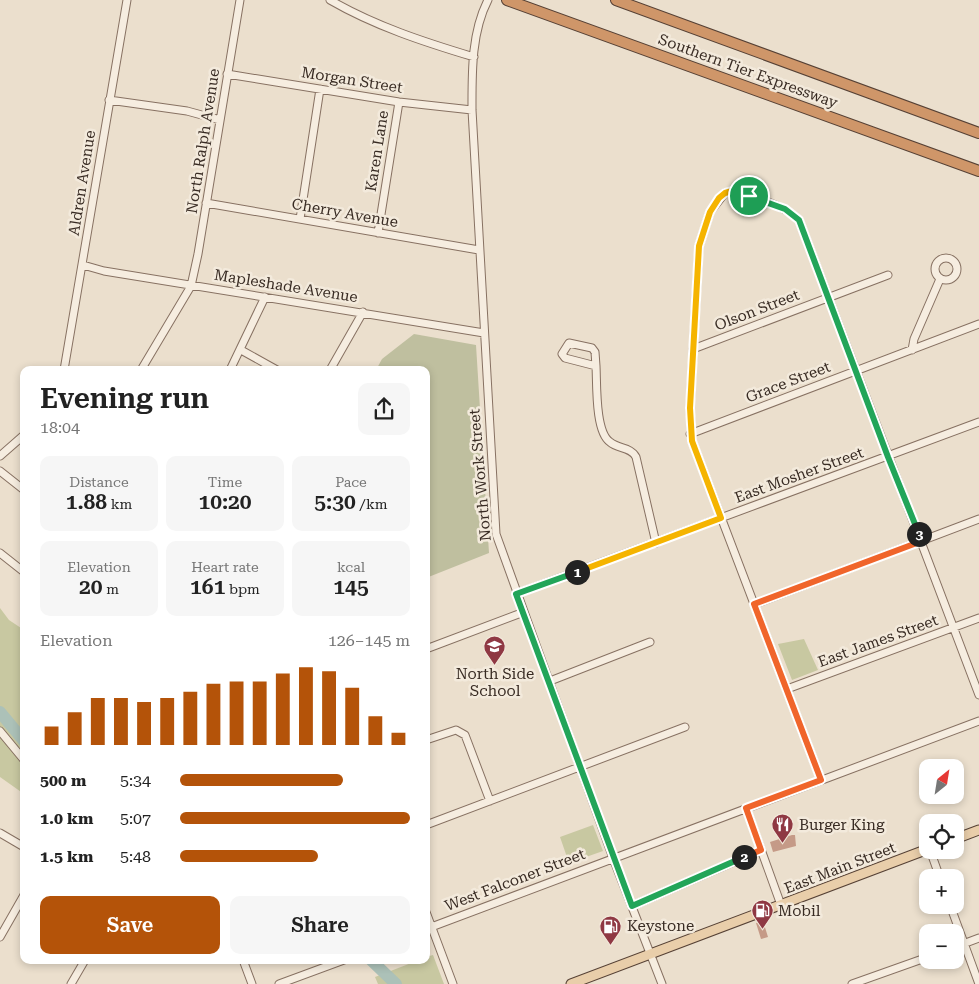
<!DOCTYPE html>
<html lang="en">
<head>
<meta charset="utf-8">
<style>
  :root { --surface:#fff; --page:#f6f6f6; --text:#222; --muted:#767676; --accent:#b45309 }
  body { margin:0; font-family:"Roboto Serif",serif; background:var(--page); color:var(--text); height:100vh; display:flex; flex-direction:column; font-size:19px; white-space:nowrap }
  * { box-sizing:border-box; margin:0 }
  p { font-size:16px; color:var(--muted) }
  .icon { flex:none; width:28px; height:28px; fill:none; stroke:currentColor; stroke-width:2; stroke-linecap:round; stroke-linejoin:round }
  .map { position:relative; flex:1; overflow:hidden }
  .details { position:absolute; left:20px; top:366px; width:410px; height:598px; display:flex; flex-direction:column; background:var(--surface); border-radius:10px; box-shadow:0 2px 8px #0003 }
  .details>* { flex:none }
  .needle { width:32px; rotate:30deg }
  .fabs { position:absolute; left:919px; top:759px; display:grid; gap:10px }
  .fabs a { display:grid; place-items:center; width:45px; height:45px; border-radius:10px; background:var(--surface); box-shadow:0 2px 8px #0003; font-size:25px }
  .pin { position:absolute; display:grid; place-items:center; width:42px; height:42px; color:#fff; margin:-21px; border:2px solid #fff; border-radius:50%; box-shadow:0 1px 5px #0007 }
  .km { position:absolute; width:25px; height:25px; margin:-12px; border-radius:50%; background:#222; color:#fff; font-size:14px; line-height:25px; text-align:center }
  .round { display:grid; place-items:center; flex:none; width:52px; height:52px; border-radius:10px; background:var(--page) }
  .overview { display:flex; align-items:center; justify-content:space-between; height:85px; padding:0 20px }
  h1 { font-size:28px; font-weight:600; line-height:38px }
  .figures { display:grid; grid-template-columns:repeat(3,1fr); gap:8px; height:85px; padding:5px 20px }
  .figures div { display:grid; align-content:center; border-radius:10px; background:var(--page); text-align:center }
  .figures b { font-size:21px; font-weight:600 }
  .figures small { font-size:14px; font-weight:400 }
  .figures p { font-size:14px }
  .chart { height:140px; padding:10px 20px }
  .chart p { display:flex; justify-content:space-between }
  .chart svg { width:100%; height:90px; margin-top:5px; stroke:var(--accent); stroke-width:6 }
  .cta { display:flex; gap:10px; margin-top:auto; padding:10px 20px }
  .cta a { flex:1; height:58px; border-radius:10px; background:var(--accent); color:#fff; font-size:20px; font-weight:600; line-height:58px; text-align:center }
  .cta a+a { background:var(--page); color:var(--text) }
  ul { padding:0 20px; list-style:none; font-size:16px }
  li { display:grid; grid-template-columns:80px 60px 1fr; align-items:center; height:38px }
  li i { height:12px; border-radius:6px; background:var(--accent) }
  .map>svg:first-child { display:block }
  .green { fill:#c8c8a1 }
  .cemetery { fill:#bfbf9f }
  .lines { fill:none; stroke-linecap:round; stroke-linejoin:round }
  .river { stroke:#acc1b8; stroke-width:12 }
  .building { fill:#c59a87 }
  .minor-casing { stroke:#877162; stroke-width:9 }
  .major-casing { stroke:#564135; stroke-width:11 }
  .highway-casing { stroke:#564135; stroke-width:12 }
  .minor { stroke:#f6ede0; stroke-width:7 }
  .major { stroke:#e9ceaa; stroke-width:9 }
  .highway { stroke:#cf9669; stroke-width:10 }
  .split-1-casing { stroke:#fff; stroke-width:10 }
  .split-2-casing { stroke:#fff; stroke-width:10 }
  .split-3-casing { stroke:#fff; stroke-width:10 }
  .split-4-casing { stroke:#fff; stroke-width:10 }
  .split-1 { stroke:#f5b400; stroke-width:6 }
  .split-2 { stroke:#22a559; stroke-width:6 }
  .split-3 { stroke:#f0652b; stroke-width:6 }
  .split-4 { stroke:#22a559; stroke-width:6 }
  .labels { text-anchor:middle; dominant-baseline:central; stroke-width:5; stroke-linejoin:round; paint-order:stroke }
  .street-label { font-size:15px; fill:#392c24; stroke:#f3eadc }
  .poi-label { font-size:15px; fill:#392c24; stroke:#f3eadc; text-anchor:start }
</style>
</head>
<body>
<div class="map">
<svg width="979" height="984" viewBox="0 0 979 984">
  <rect width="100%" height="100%" fill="#ebdfcd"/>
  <!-- green -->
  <path class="green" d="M0,608L9,620L24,630V794L0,777Z
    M804,639L818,670L792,680L778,644Z
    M593,825L603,851L569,863L560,837Z
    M433,955L444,984H378L375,977L419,960H426V957Z"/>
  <!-- cemetery -->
  <path class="cemetery" d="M414,334L476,345L489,553L426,578V370H376L382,359Z"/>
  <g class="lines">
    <!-- river -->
    <path class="river" d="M0,712L24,741
      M371,960L396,984"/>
  </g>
  <!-- building -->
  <path class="building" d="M792,835H795L796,846L773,852L770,842Z
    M763,921L768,937L761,939L756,923Z"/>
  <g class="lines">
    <defs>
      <path id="minor" d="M330,0C375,26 424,42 474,57
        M488,0C471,33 472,74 472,110L496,534L613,858L662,984
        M227,74L399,102L472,110
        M109,100L187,111L220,120
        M206,203L479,250
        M300,219L320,89
        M378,233L399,102
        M935 269a11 11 0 1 1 22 0a11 11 0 1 1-22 0Z
        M83,265L104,271L484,333
        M569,343L592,348L595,352L596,366L565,358L562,354Z
        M693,349L888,275
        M241,350L277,370
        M912,350L914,339L940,279
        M596,366C597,384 595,432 610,442C618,449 631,447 636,457L656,543
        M64,370L127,0
        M141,370L191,286L198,254L240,0
        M230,370L265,297
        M330,370L363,312
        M690,434L979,324
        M0,456L24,435
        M0,471L24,490
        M0,553L24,572
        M516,594L979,422
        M755,604L979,519
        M426,649L524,612
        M550,681L650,642
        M787,689L979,618
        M0,731L24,760
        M426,740L456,730L465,735L490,801
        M821,780L692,441L690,408L699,246L710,212L725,193C743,189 786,207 799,220L979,695
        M746,808L781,905
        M426,825L685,727
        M0,833L24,847
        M930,850L940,878
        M950,905L979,984
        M632,906L761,850
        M426,912L453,984
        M426,929L979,721
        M0,937L24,895
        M955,947L979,938
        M243,960L252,984
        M71,984L85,960
        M279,984L344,960
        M852,984L928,957"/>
      <path id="major" d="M955,839L979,830
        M571,984L928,849"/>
      <path id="highway" d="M507,0L979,171
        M616,0L979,133"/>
    </defs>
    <!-- minor casing -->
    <use href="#minor" class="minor-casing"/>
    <!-- major casing -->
    <use href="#major" class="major-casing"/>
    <!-- highway casing -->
    <use href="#highway" class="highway-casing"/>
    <!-- minor -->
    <use href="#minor" class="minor"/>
    <!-- major -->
    <use href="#major" class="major"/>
    <!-- highway -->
    <use href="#highway" class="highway"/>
  </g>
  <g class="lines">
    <defs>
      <path id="split-1" d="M577,572L721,518L692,441L690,408L699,246L710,212L719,198L725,193L732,191L749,196"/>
      <path id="split-2" d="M577,572L516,594L632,906L744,857"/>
      <path id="split-3" d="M744,857L761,850L746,808L821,780L754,604L922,541L919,534"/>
      <path id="split-4" d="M749,196L785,209L799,220L888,457L919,534"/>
    </defs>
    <!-- split-1 casing -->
    <use href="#split-1" class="split-1-casing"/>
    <!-- split-2 casing -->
    <use href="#split-2" class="split-2-casing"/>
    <!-- split-3 casing -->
    <use href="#split-3" class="split-3-casing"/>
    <!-- split-4 casing -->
    <use href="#split-4" class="split-4-casing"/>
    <!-- split-1 -->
    <use href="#split-1" class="split-1"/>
    <!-- split-2 -->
    <use href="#split-2" class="split-2"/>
    <!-- split-3 -->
    <use href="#split-3" class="split-3"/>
    <!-- split-4 -->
    <use href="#split-4" class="split-4"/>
  </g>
  <!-- icons -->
  <defs>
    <symbol id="school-pin" viewBox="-11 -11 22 30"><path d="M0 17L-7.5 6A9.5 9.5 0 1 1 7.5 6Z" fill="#8f3843" stroke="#f3eadc"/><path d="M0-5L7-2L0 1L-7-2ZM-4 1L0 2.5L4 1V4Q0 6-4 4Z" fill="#fff"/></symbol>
    <symbol id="restaurant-pin" viewBox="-11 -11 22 30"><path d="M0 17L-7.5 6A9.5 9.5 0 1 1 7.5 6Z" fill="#8f3843" stroke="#f3eadc"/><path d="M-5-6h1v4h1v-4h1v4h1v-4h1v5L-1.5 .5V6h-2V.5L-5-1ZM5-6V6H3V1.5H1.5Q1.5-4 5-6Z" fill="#fff"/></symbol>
    <symbol id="fuel-pin" viewBox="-11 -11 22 30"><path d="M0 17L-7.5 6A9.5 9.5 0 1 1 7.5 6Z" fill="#8f3843" stroke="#f3eadc"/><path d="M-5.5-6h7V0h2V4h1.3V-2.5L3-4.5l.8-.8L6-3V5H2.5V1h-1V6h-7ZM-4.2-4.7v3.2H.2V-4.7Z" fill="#fff"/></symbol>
  </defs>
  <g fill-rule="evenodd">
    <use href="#school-pin" x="482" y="634" width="25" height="34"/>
    <use href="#restaurant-pin" x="770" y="812" width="25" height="34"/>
    <use href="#fuel-pin" x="750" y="898" width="25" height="34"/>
    <use href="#fuel-pin" x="598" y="914" width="25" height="34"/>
  </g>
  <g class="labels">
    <!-- street labels -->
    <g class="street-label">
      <text transform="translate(748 71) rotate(20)">Southern Tier Expressway</text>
      <text transform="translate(352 80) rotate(9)">Morgan Street</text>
      <text transform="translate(203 141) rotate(-81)">North Ralph Avenue</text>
      <text transform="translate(377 151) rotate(-81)">Karen Lane</text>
      <text transform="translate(82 183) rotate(-81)">Aldren Avenue</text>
      <text transform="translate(345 213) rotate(10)">Cherry Avenue</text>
      <text transform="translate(286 286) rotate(9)">Mapleshade Avenue</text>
      <text transform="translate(757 310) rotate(-21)">Olson Street</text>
      <text transform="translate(788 382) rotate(-21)">Grace Street</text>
      <text transform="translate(480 475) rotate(-95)">North Work Street</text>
      <text transform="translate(799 475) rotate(-20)">East Mosher Street</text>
      <text transform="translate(878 641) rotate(-20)">East James Street</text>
      <text transform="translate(840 868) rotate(-21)">East Main Street</text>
      <text transform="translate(515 880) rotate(-21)">West Falconer Street</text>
    </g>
    <!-- poi labels -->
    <g class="poi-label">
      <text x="495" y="674" text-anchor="middle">North Side<tspan x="495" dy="17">School</tspan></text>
      <text x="799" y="825">Burger King</text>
      <text x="778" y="911">Mobil</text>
      <text x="627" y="926">Keystone</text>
    </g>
  </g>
</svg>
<div class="fabs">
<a><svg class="needle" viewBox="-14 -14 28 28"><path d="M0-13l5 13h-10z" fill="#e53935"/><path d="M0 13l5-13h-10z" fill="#767676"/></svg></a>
<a><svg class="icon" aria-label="locate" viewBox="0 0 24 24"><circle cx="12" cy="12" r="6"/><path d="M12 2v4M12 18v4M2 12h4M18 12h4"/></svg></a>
<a>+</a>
<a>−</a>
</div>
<div class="pin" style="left:749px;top:196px;background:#1e9e55"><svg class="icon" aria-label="arrive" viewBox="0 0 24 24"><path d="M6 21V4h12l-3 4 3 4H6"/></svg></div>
<b class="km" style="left:577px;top:572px">1</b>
<b class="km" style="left:744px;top:857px">2</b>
<b class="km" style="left:919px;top:534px">3</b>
<section class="details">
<div class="overview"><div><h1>Evening run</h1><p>18:04</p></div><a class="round"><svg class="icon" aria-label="share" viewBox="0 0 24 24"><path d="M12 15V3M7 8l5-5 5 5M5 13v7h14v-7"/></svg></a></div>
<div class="figures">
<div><p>Distance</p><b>1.88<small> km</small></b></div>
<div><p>Time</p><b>10:20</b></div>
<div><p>Pace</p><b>5:30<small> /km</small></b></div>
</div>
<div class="figures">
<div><p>Elevation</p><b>20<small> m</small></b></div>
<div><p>Heart rate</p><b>161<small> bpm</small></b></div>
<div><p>kcal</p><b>145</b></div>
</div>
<div class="chart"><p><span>Elevation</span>126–145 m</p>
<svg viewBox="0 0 160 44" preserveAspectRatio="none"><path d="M5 44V35M15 44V28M25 44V21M35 44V21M45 44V23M55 44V21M65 44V18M75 44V14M85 44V13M95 44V13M105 44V9M115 44V6M125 44V8M135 44V16M145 44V30M155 44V38"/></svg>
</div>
<ul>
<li><b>500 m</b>5:34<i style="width:71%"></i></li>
<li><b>1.0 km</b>5:07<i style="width:100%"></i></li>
<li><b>1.5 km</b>5:48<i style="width:60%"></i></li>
</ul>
<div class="cta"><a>Save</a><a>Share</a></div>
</section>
</div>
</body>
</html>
